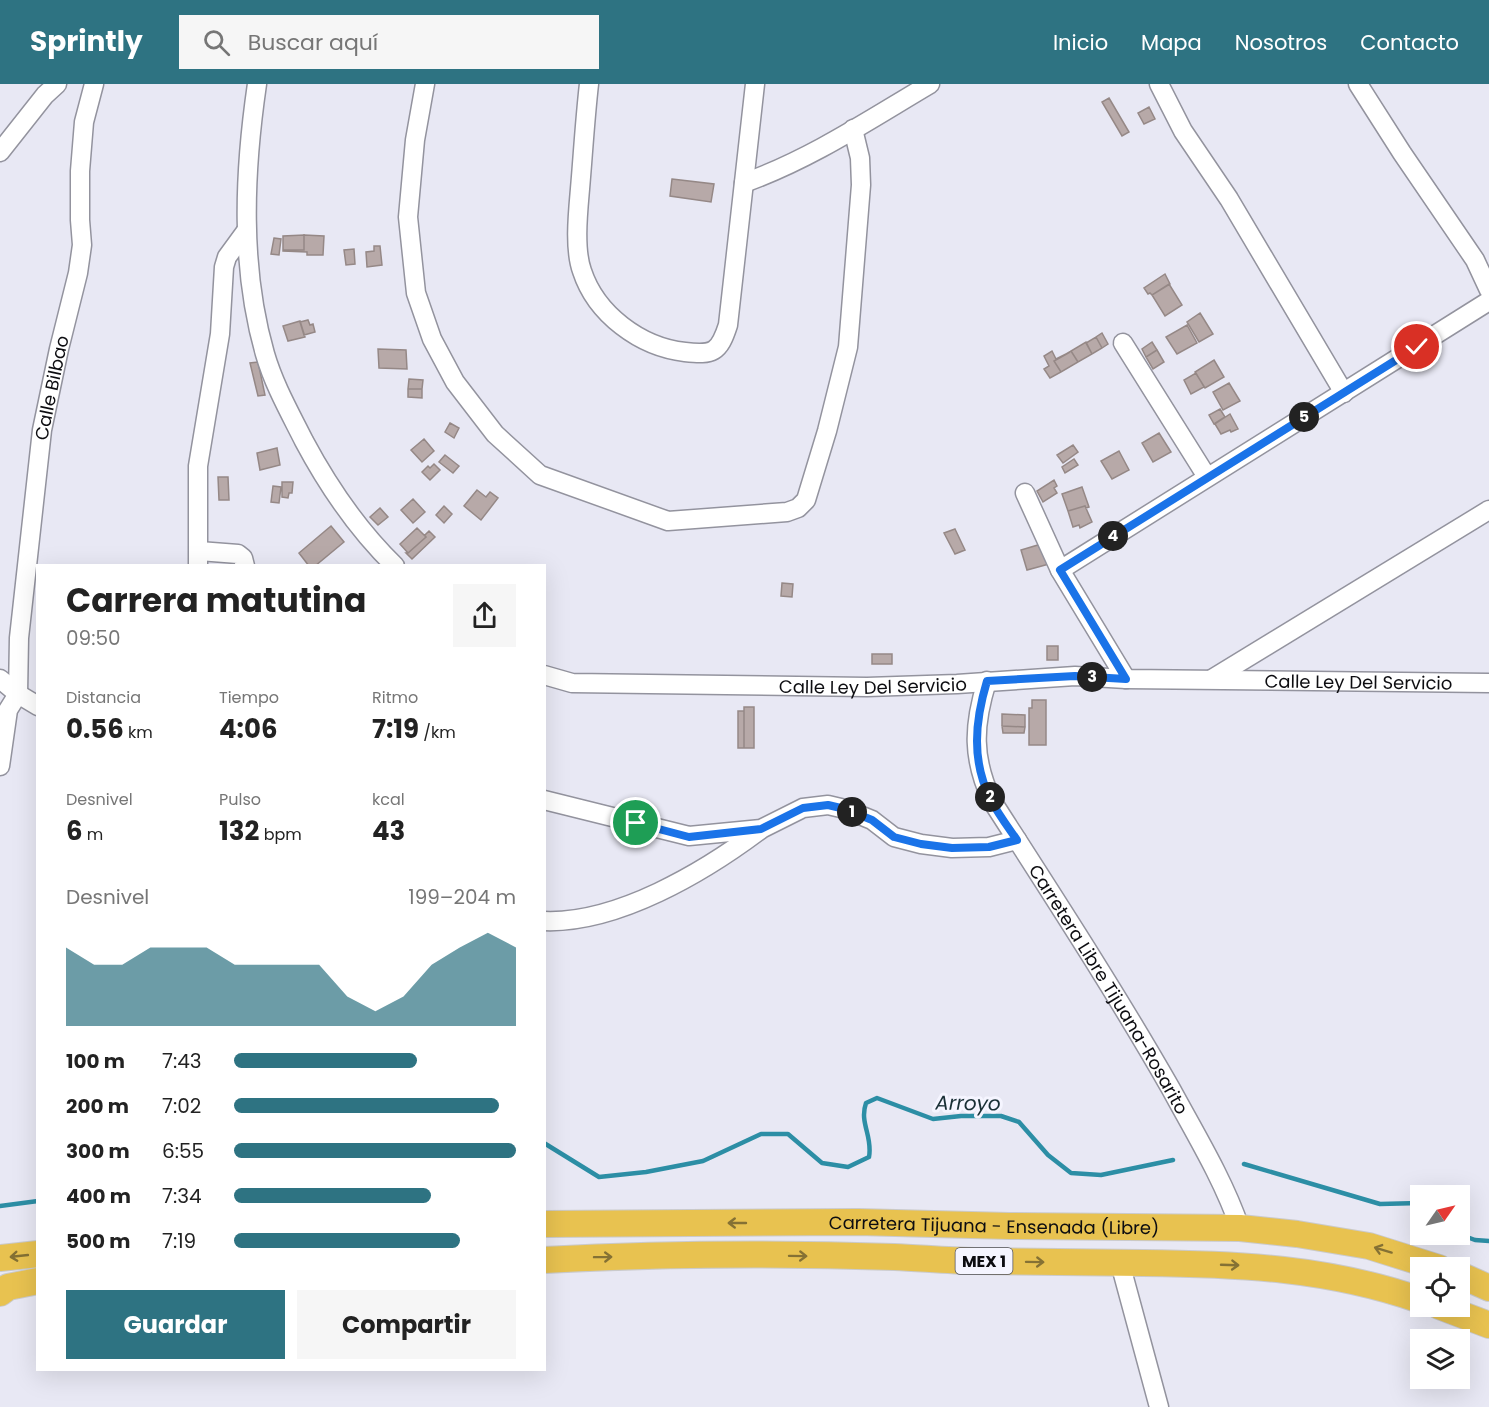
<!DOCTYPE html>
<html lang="es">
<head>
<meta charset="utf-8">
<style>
  :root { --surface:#fff; --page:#f6f6f6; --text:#222; --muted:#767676; --accent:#2e7382 }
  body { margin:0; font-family:Poppins,sans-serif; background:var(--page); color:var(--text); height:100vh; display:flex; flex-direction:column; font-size:22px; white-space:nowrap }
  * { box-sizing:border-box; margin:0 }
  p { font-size:20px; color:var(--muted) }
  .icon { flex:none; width:33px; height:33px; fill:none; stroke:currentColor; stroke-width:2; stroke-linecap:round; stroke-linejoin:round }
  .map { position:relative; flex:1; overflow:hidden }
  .panel { position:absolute; left:36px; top:480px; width:510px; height:807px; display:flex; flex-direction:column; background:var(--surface); border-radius:0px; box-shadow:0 6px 24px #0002 }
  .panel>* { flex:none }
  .needle { width:39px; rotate:56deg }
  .tools { position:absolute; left:1410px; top:1101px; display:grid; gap:12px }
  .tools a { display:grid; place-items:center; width:60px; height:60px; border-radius:0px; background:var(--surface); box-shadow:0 6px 24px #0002; font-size:30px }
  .pin { position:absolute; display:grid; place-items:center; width:51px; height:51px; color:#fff; margin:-26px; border:3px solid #fff; border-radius:50%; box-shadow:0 2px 6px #0007 }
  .km { position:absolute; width:30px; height:30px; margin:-15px; border-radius:50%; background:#222; color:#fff; font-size:16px; line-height:30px; text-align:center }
  .round { display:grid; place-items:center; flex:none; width:63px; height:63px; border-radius:0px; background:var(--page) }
  .overview { display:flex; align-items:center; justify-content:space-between; height:102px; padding:0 30px }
  h1 { font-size:33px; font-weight:700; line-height:45px }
  .stats { display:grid; grid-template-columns:repeat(3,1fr); gap:9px; height:102px; padding:6px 30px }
  .stats div { display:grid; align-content:center }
  .stats b { font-size:26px; font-weight:700 }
  .stats small { font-size:16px; font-weight:400 }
  .stats p { font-size:16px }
  .chart { height:168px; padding:12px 30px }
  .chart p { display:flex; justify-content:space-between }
  .chart svg { width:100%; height:108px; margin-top:6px; fill:var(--accent); opacity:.7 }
  .button { display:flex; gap:12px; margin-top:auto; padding:12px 30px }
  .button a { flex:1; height:69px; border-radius:0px; background:var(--accent); color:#fff; font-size:24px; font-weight:700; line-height:69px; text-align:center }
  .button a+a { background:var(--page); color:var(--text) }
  ul { padding:0 30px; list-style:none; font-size:20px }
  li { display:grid; grid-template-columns:96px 72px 1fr; align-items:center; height:45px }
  li i { height:15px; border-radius:8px; background:var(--accent) }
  header { display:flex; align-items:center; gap:36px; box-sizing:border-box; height:84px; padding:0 30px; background:var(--accent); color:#fff }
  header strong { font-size:28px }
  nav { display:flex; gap:33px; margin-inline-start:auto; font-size:21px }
  .search { width:420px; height:54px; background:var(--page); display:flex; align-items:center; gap:15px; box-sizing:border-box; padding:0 21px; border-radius:0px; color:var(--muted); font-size:22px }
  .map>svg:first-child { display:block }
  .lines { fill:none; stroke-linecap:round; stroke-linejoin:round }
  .stream { stroke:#2c8ea5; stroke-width:4.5 }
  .building { fill:#b7a9a8; stroke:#958886; stroke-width:1.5 }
  .minor-casing { stroke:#93939e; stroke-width:21 }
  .highway-casing { stroke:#cacacb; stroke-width:28 }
  .minor { stroke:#fff; stroke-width:18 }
  .highway { stroke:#e8c250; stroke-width:26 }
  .oneway { stroke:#857134 }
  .route-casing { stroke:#fff; stroke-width:12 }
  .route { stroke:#1a73e8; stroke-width:8 }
  .labels { text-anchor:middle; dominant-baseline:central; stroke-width:6; stroke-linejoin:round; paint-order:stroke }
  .shield { fill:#f5f5ff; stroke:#535358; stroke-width:1.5 }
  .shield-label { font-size:16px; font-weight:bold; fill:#0d0d11 }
  .street-label { font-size:18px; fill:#0d0d11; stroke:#f5f5ff }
  .water-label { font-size:20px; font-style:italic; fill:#192f35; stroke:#f5f5ff }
</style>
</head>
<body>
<header>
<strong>Sprintly</strong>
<div class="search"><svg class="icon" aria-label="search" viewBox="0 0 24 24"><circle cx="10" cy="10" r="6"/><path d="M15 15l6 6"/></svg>Buscar aquí</div>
<nav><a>Inicio</a><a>Mapa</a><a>Nosotros</a><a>Contacto</a></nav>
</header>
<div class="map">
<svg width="1489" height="1323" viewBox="0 0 1489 1323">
  <rect width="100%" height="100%" fill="#e8e8f4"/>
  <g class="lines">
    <!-- stream -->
    <path class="stream" d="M544,1059L599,1093L646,1088L703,1077L761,1050H788L822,1079L848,1083L869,1073C873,1052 859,1039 866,1019L877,1014L933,1035L961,1032H1001L1019,1038L1048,1071L1071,1089L1101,1091L1173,1076
      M1244,1080L1380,1120L1420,1119
      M0,1122L38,1117
      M1459,1150L1475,1156L1489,1157"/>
  </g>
  <!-- building -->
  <path class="building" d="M1109,14L1129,48L1122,52L1102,18Z
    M1149,23L1155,35L1144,40L1138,29Z
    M672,95L714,100L711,118L670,112Z
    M304,151V166H283V152Z
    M304,151L324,152L323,171H307V168L283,167V166H304Z
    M274,154L281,155L279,171L271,170Z
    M374,162H380L382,181L367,183L366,168L374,167Z
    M354,165L355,180L346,181L344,166Z
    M1165,190L1170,200L1152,211L1150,209L1148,210L1144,204Z
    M1169,200L1182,221L1165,232L1152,211Z
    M1200,229L1213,250L1199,258L1187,238Z
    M308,236L310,241L313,240L315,248L304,251L300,238Z
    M300,237L305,253L288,257L283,242Z
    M1187,241L1197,259L1177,270L1166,253Z
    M1102,249L1108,260L1102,264L1096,253Z
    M1096,253L1102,264L1092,270L1086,259Z
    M1086,258L1092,270L1078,278L1071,267Z
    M1152,258L1157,266L1146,273L1142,265Z
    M378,265L406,266L407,285L379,284Z
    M1157,266L1164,278L1153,285L1146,273Z
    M1052,267L1056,275L1070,268L1054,277L1061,288L1050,294L1044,285L1049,282L1044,272Z
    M1071,267L1078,278L1061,288L1054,277Z
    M1214,276L1224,293L1205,304L1195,288Z
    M258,278L265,311L258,312L250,279Z
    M1196,289L1204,303L1191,310L1184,296Z
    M409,295L423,296L422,305H408Z
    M1229,299L1240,317L1223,326L1213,308Z
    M408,305H422V314L408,313Z
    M1220,325L1225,333L1214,340L1209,331Z
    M1230,330L1238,345L1231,348L1230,346L1221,350L1215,340Z
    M450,339L459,344L454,354L445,348Z
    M1159,349L1171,368L1153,378L1142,359Z
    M424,355L434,367L422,378L411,366Z
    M1073,361L1078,368L1063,379L1057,371Z
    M277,364L280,381L260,386L257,369Z
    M1119,367L1129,386L1112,395L1101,377Z
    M445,371L459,382L453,389L439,378Z
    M1074,375L1078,381L1065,389L1062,383Z
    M434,380L440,386L430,396L422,388L428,382L430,384Z
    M218,393H228L229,416H219Z
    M1054,396L1057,402L1054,404L1057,409L1043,418L1037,407Z
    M282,398H293L292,409H289L288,414L282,413Z
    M273,402L281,403L279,419L271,418Z
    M1082,403L1089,423L1086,424L1085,422L1068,427L1062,410Z
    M477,406L486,413L490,408L498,414L481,436L464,422Z
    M413,415L425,428L413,439L401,426Z
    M444,422L452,430L444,439L436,431Z
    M1085,422L1092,438L1080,444L1079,441L1073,443L1068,427Z
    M380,424L388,433L378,441L370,433Z
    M331,442L344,458L315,482H309L299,469Z
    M417,444L426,453L408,469L400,460Z
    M955,445L965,466L955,470L944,449Z
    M429,447L435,453L412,475L406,469H408L426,453L425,451Z
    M1038,461L1049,480L1027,486L1021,466Z
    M782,499L793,500L792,513L781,512Z
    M1047,562H1058V576H1047Z
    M872,570H892V580H872Z
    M1032,616H1046V661H1029V624H1032Z
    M744,623H754V664H744Z
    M738,627H744V664H738Z
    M1002,630L1025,631V643L1002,642Z
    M1002,642L1025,643L1024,649H1003Z"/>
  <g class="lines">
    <defs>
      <g id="minor">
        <path d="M257,0C244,89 240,183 265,270C274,301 290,329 304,357C328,402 358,446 395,482"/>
        <path d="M425,0L415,56L408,133L416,209L432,255L455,298L495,350L540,391L668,437L787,428L798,424L806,416L827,347L848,263L861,101L860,74L853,45"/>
        <path d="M589,0C585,35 583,70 580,105C578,128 574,165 582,187C596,230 640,263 685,268C713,271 719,269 728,241L755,0"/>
        <path d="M1159,0L1183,47L1229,115L1344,309"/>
        <path d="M1358,0L1402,69L1475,176L1489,206"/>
        <path d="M0,68L45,11L57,0"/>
        <path d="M744,99C811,75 869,36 930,0"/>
        <path d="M1123,259L1207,393"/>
        <path d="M1025,409L1060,486L1126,595"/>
        <path d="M199,467L238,470L243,474L245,482"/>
        <path d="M198,482V382L220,250L224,183L227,173L246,147"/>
        <path d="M1060,486L1489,217"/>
        <path id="s1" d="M544,591L572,599L867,603L957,600L1075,592L1126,595L1489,599"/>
        <path d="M0,595L18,610L38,622"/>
        <path d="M1212,595L1489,426"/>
        <path id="s2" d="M987,597C973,642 972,674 992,717C1053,812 1115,907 1171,1005C1196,1051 1223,1095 1240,1144"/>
        <path id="s3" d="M0,682L8,626L18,610L19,554L42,346L59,265L78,189L82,161L80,136V87L84,38L94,0"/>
        <path d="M544,716L689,752L761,745L803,724L828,721L845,725L872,736L894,753L921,760L952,764L989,763L1017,756"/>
        <path d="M544,837C617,840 704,788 760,746"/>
        <path d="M1120,1179L1159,1323"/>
      </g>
      <g id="highway">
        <path id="s4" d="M544,1140L858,1138L1009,1142L1240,1144L1297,1150L1369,1162L1439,1184"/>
        <path d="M0,1174L38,1170"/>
        <path d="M544,1176C660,1170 778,1169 894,1173C921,1174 948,1177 975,1177C1031,1178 1087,1178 1143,1179C1239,1180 1329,1184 1420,1216"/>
        <path d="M1460,1191L1489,1204"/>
        <path d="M0,1209L8,1203L38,1197"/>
        <path d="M1439,1222L1489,1241"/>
      </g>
    </defs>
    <!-- minor casing -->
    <use href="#minor" class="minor-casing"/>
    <!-- highway casing -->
    <use href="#highway" class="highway-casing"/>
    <!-- minor -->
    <use href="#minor" class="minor"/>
    <!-- highway -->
    <use href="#highway" class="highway"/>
  </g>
  <!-- one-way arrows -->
  <defs><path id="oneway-shaft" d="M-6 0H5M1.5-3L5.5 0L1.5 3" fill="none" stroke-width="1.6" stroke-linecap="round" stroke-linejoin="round" transform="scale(1.5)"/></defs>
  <g class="oneway">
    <use href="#oneway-shaft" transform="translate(737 1139) rotate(-180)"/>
    <use href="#oneway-shaft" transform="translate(1383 1166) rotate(-163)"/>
    <use href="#oneway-shaft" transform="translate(19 1172) rotate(174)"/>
    <use href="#oneway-shaft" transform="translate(798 1172) rotate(1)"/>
    <use href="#oneway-shaft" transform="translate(603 1173) rotate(-1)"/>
    <use href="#oneway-shaft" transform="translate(1035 1178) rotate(1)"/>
    <use href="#oneway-shaft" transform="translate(1230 1181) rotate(2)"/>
  </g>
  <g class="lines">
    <defs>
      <path id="route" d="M636,739L689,753L761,745L803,724L828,721L845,725L872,736L894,753L921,760L952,764L989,763L1017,756C1008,743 998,730 991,716C971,677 975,637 987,597L1075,592L1126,595L1060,486L1417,263"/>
    </defs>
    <!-- route casing -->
    <use href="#route" class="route-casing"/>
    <!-- route -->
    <use href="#route" class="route"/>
  </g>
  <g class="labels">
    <!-- shield labels -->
    <rect class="shield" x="955.5" y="1164" width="57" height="26" rx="4.5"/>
    <g class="shield-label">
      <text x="984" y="1177">MEX 1</text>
    </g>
    <!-- street labels -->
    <g class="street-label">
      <text stroke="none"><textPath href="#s3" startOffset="384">Calle Bilbao</textPath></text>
      <text stroke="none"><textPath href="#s1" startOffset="816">Calle Ley Del Servicio</textPath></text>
      <text stroke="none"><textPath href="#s1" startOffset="330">Calle Ley Del Servicio</textPath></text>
      <text stroke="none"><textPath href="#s2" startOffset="345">Carretera Libre Tijuana-Rosarito</textPath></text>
      <text stroke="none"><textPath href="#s4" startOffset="450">Carretera Tijuana - Ensenada (Libre)</textPath></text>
    </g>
    <!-- water labels -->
    <g class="water-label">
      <text transform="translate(968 1019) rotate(1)">Arroyo</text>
    </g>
  </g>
</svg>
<div class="tools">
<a><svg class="needle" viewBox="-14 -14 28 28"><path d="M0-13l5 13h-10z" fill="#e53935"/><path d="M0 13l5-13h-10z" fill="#767676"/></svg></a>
<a><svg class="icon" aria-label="locate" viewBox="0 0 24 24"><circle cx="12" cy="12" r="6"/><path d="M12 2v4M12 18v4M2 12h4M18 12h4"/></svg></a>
<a><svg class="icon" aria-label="layers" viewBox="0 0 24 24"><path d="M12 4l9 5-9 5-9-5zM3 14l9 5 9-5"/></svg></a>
</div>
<div class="pin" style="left:636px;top:739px;background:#1e9e55"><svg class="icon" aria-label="arrive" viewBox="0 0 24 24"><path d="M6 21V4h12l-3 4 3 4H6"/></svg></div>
<div class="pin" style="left:1417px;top:263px;background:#d93025"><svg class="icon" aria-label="check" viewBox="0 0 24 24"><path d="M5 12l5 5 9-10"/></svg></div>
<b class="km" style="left:852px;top:728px">1</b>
<b class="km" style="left:990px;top:713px">2</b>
<b class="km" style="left:1092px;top:593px">3</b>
<b class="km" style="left:1113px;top:452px">4</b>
<b class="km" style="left:1304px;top:333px">5</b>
<section class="panel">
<div class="overview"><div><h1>Carrera matutina</h1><p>09:50</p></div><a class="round"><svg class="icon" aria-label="share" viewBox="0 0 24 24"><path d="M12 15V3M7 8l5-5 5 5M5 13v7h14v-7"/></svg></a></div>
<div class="stats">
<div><p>Distancia</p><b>0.56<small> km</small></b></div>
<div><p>Tiempo</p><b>4:06</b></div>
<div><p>Ritmo</p><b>7:19<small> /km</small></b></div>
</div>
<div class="stats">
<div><p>Desnivel</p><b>6<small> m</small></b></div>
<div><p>Pulso</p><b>132<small> bpm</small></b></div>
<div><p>kcal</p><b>43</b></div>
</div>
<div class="chart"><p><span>Desnivel</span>199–204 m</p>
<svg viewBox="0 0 160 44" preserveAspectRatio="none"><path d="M0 44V12L10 19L20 19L30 12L40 12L50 12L60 19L70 19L80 19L90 19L100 32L110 38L120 32L130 19L140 12L150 6L160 12V44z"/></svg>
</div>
<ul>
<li><b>100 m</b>7:43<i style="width:65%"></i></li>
<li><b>200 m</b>7:02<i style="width:94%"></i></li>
<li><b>300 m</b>6:55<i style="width:100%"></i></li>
<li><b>400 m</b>7:34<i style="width:70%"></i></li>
<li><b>500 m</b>7:19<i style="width:80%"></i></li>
</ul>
<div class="button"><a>Guardar</a><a>Compartir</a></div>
</section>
</div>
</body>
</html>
